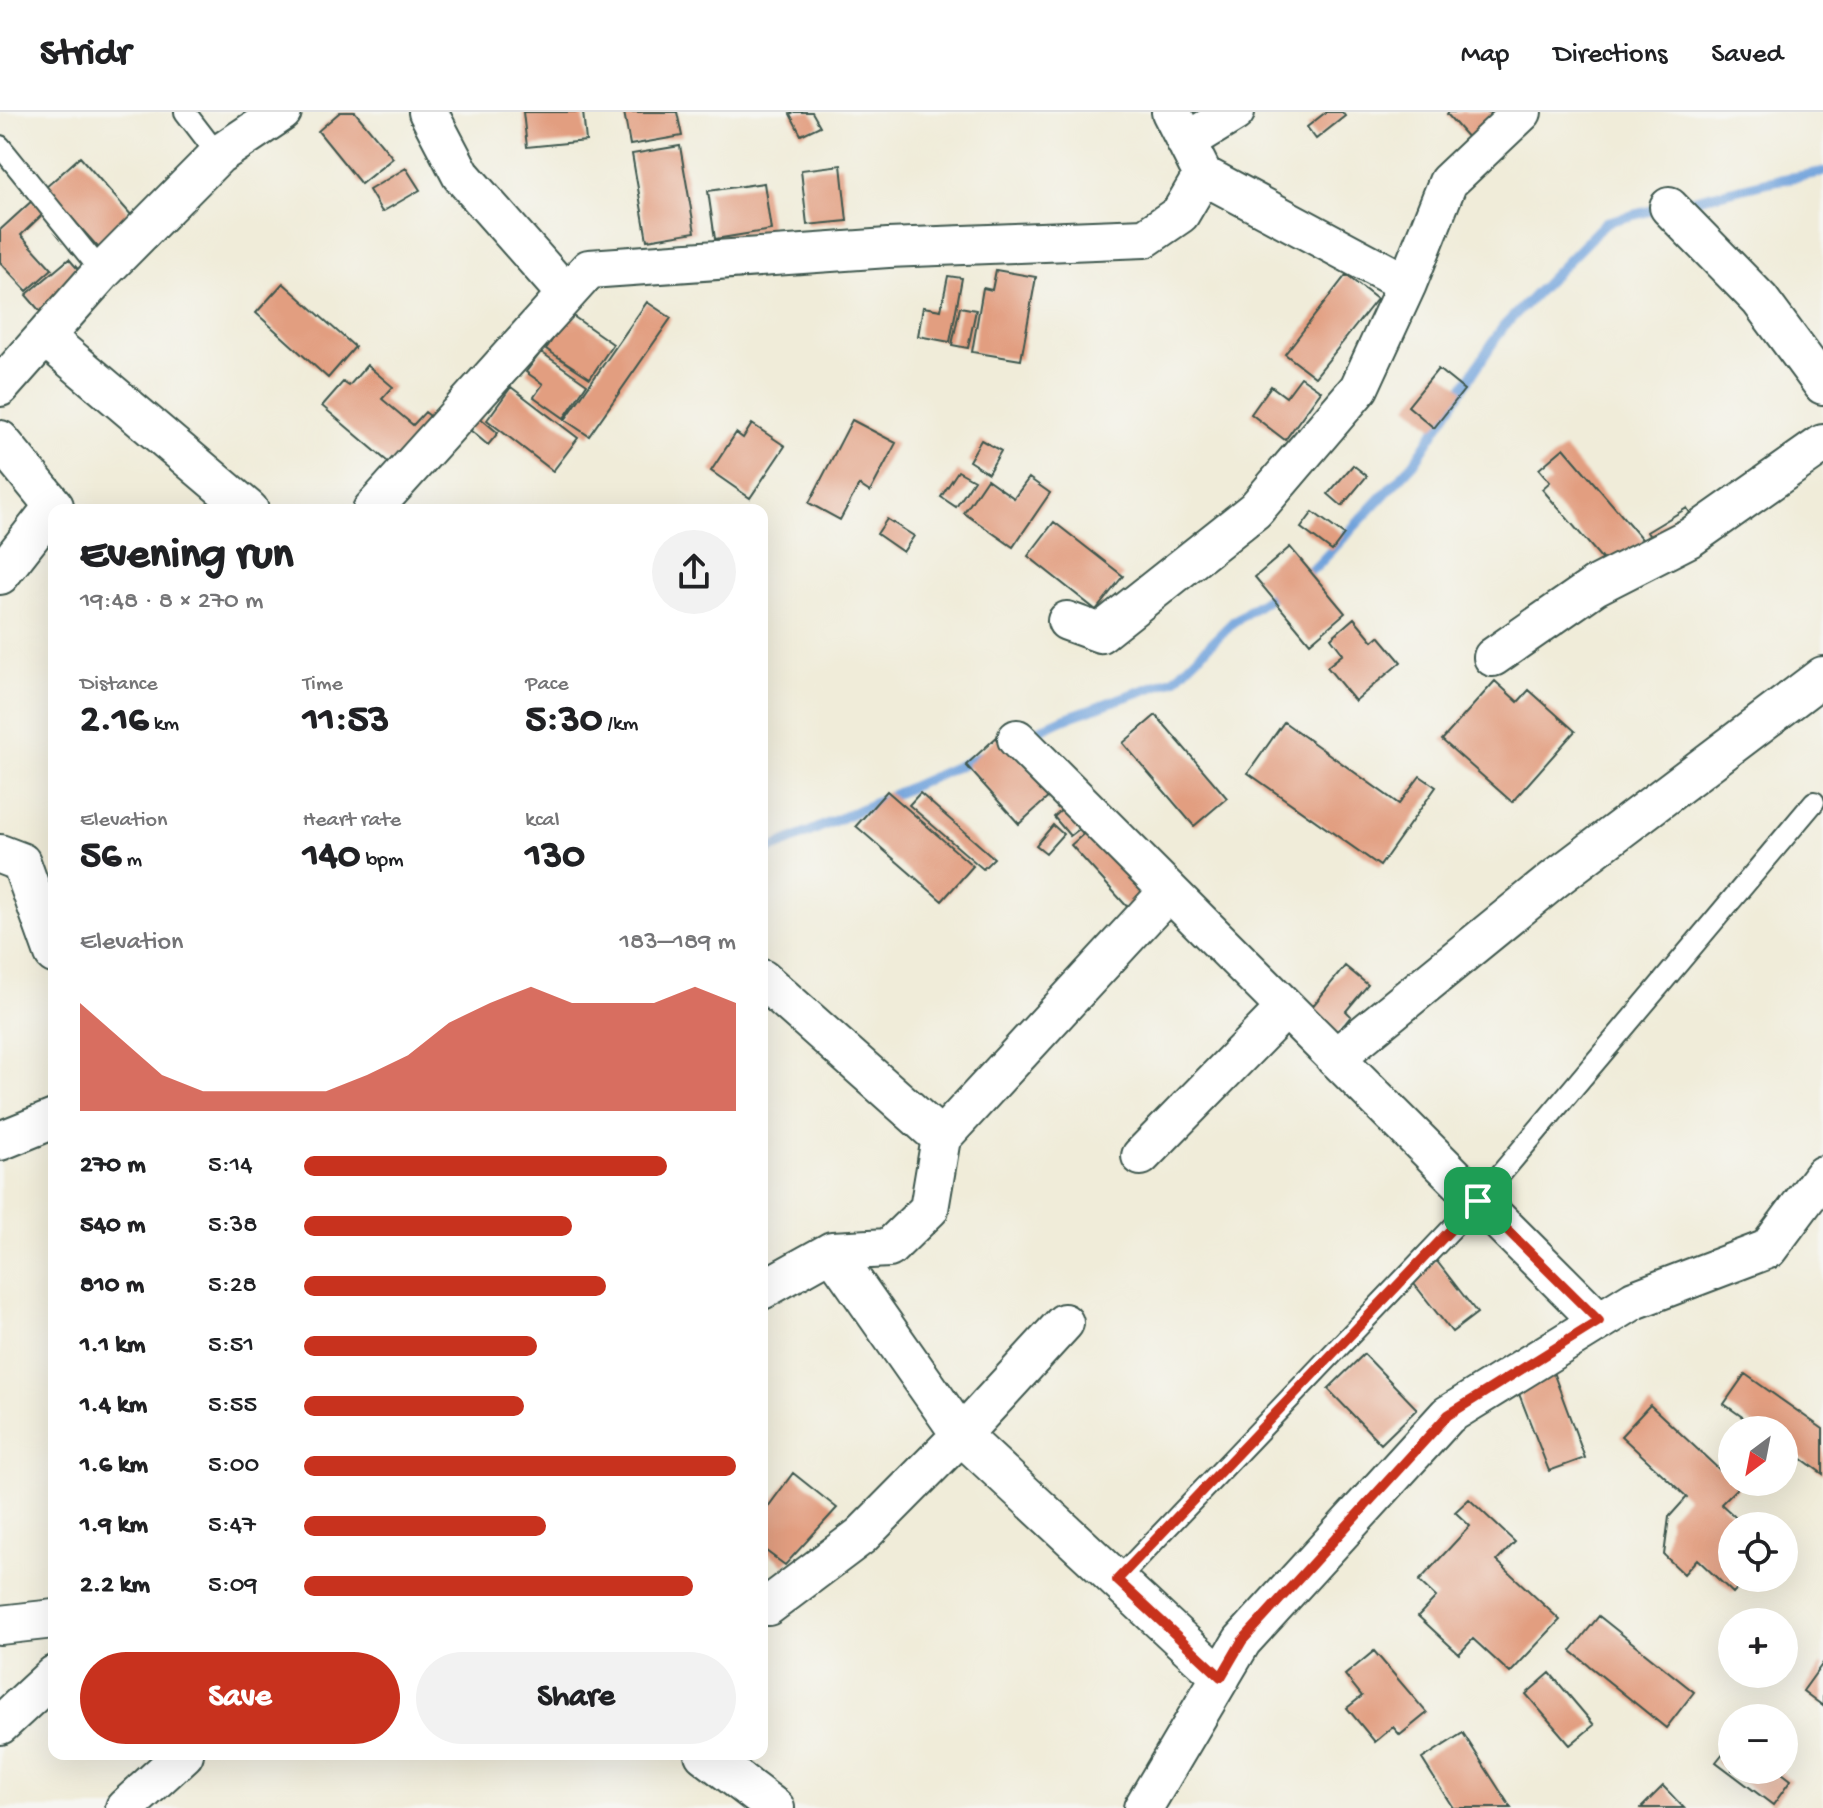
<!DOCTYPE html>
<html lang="en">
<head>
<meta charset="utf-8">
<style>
  :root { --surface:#fff; --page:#f2f2f2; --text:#202124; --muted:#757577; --line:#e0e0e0; --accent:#c8321e }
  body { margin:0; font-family:"Gochi Hand",sans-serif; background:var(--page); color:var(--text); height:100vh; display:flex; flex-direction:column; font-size:30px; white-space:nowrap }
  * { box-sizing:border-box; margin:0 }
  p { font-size:26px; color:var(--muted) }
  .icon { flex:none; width:44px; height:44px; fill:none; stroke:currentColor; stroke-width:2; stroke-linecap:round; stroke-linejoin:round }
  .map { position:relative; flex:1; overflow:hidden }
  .drawer { position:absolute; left:48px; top:392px; width:720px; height:1256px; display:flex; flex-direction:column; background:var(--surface); border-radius:16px; box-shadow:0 8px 32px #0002 }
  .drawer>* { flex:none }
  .needle { width:52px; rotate:212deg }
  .fabs { position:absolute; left:1718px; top:1304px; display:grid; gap:16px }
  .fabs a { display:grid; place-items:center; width:80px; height:80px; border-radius:50%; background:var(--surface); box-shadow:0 8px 32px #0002; font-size:40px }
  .pin { position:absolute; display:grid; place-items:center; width:68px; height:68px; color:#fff; margin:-34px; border-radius:16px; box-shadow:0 4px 12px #0006 }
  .round { display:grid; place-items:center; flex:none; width:84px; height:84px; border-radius:42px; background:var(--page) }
  .head { display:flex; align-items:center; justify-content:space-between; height:136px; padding:0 32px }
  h1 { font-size:44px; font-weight:700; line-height:60px }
  .stats { display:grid; grid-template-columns:repeat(3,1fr); gap:12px; height:136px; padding:8px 32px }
  .stats div { display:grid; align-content:center }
  .stats b { font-size:40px; font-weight:700 }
  .stats small { font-size:22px; font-weight:400 }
  .stats p { font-size:22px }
  .chart { height:224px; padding:16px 32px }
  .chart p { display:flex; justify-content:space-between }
  .chart svg { width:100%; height:144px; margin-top:8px; fill:var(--accent); opacity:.7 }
  .action { display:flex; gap:16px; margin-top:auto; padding:16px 32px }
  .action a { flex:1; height:92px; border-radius:48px; background:var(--accent); color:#fff; font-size:32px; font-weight:700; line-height:92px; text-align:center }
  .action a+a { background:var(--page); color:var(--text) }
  ul { padding:0 32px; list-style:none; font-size:26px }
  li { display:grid; grid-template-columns:128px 96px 1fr; align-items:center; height:60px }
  li i { height:20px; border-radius:10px; background:var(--accent) }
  header { display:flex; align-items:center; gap:48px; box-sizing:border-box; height:112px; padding:0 40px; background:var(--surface); border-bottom:2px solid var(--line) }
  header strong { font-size:38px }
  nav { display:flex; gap:44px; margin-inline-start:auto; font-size:28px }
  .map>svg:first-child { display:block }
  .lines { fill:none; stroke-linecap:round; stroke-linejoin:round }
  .stream { stroke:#70a2db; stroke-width:10 }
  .building { fill:#e29e80 }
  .service-casing { stroke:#3e574d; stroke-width:24 }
  .minor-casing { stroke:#3e574d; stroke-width:42 }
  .service { stroke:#fff; stroke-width:20 }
  .minor { stroke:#fff; stroke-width:38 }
  .route-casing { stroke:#fff; stroke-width:16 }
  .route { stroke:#c8321e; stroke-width:10 }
</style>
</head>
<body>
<header>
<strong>Stridr</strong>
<nav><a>Map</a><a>Directions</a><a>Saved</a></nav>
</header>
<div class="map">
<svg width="1823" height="1696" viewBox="0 0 1823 1696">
  <rect width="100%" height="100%" fill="#f6f6f2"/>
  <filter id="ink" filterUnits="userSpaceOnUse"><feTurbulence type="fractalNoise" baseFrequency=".0125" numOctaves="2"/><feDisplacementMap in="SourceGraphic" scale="16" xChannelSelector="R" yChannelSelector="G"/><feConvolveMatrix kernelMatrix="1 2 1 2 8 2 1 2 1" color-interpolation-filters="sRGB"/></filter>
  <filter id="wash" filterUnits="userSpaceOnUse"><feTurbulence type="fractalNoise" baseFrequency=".006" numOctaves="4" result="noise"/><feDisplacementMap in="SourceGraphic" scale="32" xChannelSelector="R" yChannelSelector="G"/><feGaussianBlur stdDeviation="1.8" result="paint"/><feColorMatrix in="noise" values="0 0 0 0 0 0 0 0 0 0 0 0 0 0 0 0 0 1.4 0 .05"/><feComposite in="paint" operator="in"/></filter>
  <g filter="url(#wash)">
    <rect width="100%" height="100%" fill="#f0ecd9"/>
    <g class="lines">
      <!-- stream -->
      <path class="stream" d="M1676,92L1767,70L1823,60
        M1300,465L1317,454L1414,351L1503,215L1606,110L1661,96
        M1024,625L1063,607L1175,567L1233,510L1280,478
        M762,741L983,643"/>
    </g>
    <g id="blocks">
      <!-- building -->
      <path class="building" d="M340,0H355L393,46L361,72L318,19Z
        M523,0H583L586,29L527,35Z
        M624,0H677L682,24L630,33Z
        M794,0H812L820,14L801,23L790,2Z
        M1326,0H1342L1345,4L1316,27L1307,15Z
        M1449,0H1502L1470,28L1447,2Z
        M680,34L695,120L647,128L632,42Z
        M80,45L140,113L105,143L45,76Z
        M841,53L847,109L807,113L801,58Z
        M406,56L420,78L382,100L369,78Z
        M764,71L771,118L715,127L708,79Z
        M34,87L46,99L21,123L52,157L27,179L0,150V118Z
        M69,147L88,169L45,205L26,183Z
        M996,158L1036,165L1021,248L972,240L983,176L992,178Z
        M1346,163L1377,187L1315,265L1285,242Z
        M948,164L962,166L950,230L918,224L923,195L941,198Z
        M283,171L355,235L328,266L256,201Z
        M647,190L671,206L589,324L565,308Z
        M960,195L976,198L968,236L952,233Z
        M570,202L613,232L590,266L546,237Z
        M541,240L587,272L564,306L534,285L543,272L526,260Z
        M367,253L393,275L382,287L413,313L425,300L435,308L394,355L322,294L343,270L349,274Z
        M1438,257L1464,278L1434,316L1408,294Z
        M1301,265L1321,279L1285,328L1251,302L1271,274L1286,285Z
        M511,275L578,326L553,359L487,308Z
        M473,300L498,321L488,333L464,313Z
        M852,308L896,331L870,380L859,373L840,408L809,391Z
        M752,312L785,334L750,386L711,359L736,321L743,326Z
        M981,328L1001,339L988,361L969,349Z
        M1564,336L1647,433L1614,461L1542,377L1550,370L1539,357Z
        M1353,353L1367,364L1342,394L1328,382Z
        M958,359L974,368L956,395L941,385Z
        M1029,366L1050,381L1013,435L964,401L987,367L1014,386Z
        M1687,396L1697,413L1658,437L1647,420Z
        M1313,400L1344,423L1332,439L1301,416Z
        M887,407L914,424L903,440L877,422Z
        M1054,410L1123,464L1096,498L1028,444Z
        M1290,435L1345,501L1310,531L1255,465Z
        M1354,506L1373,529L1379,524L1401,550L1355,589L1327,555L1343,542L1331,526Z
        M1495,569L1518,590L1529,578L1575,619L1512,690L1442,628Z
        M1156,603L1227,686L1194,714L1123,631Z
        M1284,610L1399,692L1420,664L1436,675L1380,754L1248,661Z
        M999,623L1052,682L1019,712L966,653Z
        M887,679L973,754L942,789L856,714Z
        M920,681L994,746L983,757L909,693Z
        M1066,694L1083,714L1070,724L1054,705Z
        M1053,713L1063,722L1046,741L1036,733Z
        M1089,717L1149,783L1131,799L1071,733Z
        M1345,854L1368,873L1346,899L1351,904L1335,924L1307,901Z
        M1436,1148L1477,1201L1452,1220L1411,1168Z
        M1364,1242L1417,1297L1381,1332L1328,1277Z
        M1553,1260L1585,1346L1549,1359L1516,1274Z
        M1745,1262L1823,1317V1362L1784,1334V1318H1761L1724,1292Z
        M1650,1293L1738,1375L1721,1392L1745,1414H1732V1466H1747L1733,1481L1697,1447L1684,1462L1664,1443L1669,1405L1687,1385L1621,1324Z
        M793,1361L837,1396L785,1453L762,1436V1403Z
        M1469,1387L1515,1430L1497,1449L1560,1508L1510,1561L1473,1527L1459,1542L1418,1504L1436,1485L1419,1469L1470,1414L1455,1400Z
        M1599,1504L1694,1580L1666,1616L1571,1539Z
        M1374,1539L1427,1601L1400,1623L1393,1615L1375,1630L1347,1596L1362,1584L1345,1563Z
        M1823,1551V1594L1803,1579Z
        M1550,1561L1594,1613L1570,1633L1526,1582Z
        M1463,1621L1511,1696H1453L1422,1647Z
        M1732,1630V1658H1778L1791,1668L1773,1693L1716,1650Z
        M1663,1674L1684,1696H1641Z"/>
    </g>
  </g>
  <g filter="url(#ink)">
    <use href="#blocks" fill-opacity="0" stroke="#3e574d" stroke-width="2"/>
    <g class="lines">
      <defs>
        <path id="service" d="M185,0L218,43
          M0,34L102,160
          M1117,1468L1478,1089L1814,690"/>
        <path id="minor" d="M428,0L461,63L566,182
          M1171,0L1203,63L1407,172
          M1186,30L1235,0
          M1669,95L1760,188L1823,273
          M45,225L249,398
          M0,275L102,160L218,43L282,0
          M0,328L54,394L0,463
          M372,398L589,157L888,136L1145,126L1180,102L1203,63
          M1067,509L1100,521L1255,398L1359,276L1407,172L1448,70L1522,0
          M1493,545L1595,474L1691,425L1823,332
          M1017,627L1599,1209
          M0,742L21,750L54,842
          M762,867L941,1026
          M1335,946L1556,766L1823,564
          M0,1029L54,1007
          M1141,1044L1285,897
          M832,1139L961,1323L1221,1565
          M762,1178L832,1139L889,1136L929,1097L941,1026L1168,780
          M768,1494L861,1424L961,1323L1064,1211
          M0,1513L54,1507
          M0,1613L54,1563
          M704,1642L775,1696
          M125,1696L184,1642
          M1143,1696L1242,1529L1448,1303L1634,1188L1768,1137L1823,1063"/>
      </defs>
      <!-- service casing -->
      <use href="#service" class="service-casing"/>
      <!-- minor casing -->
      <use href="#minor" class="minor-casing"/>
      <!-- service -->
      <use href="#service" class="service"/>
      <!-- minor -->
      <use href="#minor" class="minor"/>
    </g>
  </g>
  <g class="lines" filter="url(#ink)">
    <defs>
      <path id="route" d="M1478,1089L1599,1209L1448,1303L1242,1529L1221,1565L1117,1468Z"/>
    </defs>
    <!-- route casing -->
    <use href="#route" class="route-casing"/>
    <!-- route -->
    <use href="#route" class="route"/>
  </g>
</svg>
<div class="fabs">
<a><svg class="needle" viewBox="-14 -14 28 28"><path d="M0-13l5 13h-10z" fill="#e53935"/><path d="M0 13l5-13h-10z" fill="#757577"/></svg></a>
<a><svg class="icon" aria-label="locate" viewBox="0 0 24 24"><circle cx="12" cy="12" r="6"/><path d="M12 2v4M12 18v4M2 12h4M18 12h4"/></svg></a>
<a>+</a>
<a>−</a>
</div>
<div class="pin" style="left:1478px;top:1089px;background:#1e9e55"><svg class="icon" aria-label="arrive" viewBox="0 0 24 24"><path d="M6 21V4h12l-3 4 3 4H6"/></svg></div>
<section class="drawer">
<div class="head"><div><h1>Evening run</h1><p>19:48 · 8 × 270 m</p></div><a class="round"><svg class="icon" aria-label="share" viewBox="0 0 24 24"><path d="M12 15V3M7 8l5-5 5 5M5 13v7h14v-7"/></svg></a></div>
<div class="stats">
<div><p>Distance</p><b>2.16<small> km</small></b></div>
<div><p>Time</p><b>11:53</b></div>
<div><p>Pace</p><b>5:30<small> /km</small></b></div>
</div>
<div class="stats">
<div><p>Elevation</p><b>56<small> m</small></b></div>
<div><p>Heart rate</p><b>140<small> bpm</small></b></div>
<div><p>kcal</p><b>130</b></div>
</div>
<div class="chart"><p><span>Elevation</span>183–189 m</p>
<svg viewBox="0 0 160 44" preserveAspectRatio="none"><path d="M0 44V11L10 22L20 33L30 38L40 38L50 38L60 38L70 33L80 27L90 17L100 11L110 6L120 11L130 11L140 11L150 6L160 11V44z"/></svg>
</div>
<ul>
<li><b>270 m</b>5:14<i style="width:84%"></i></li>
<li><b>540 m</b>5:38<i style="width:62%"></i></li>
<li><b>810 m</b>5:28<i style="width:70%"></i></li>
<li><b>1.1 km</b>5:51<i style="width:54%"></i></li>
<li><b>1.4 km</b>5:55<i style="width:51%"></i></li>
<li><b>1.6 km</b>5:00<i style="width:100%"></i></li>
<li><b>1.9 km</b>5:47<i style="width:56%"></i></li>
<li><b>2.2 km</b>5:09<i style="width:90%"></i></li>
</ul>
<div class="action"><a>Save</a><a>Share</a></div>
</section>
</div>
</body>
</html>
